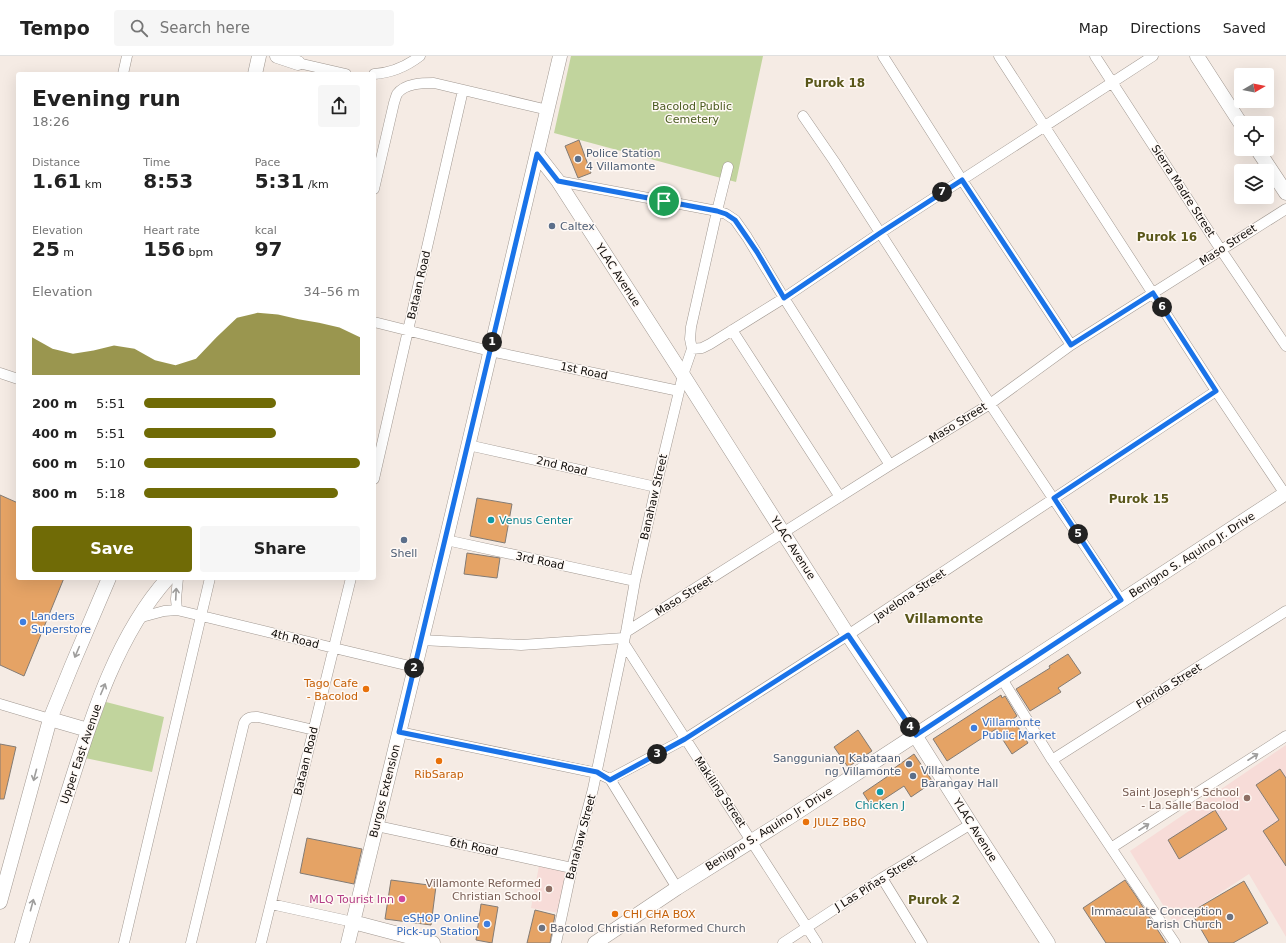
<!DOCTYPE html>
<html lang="en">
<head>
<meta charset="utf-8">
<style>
  :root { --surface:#fff; --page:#f6f6f6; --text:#222; --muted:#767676; --line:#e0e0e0; --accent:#706b06 }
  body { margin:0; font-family:"DejaVu Sans",sans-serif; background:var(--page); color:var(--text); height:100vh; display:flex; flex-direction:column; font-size:15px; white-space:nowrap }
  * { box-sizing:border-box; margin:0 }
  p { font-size:13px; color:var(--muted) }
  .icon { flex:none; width:22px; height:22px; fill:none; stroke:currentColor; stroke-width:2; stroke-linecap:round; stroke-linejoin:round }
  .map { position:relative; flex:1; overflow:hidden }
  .drawer { position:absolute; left:16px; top:16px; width:360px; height:508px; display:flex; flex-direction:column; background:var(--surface); border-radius:4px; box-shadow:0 4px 16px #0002 }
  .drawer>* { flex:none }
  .needle { width:26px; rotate:80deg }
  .fabs { position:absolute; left:1234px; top:12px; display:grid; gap:8px }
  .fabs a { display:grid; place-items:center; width:40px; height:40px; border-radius:4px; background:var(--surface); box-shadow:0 4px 16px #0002; font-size:20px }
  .pin { position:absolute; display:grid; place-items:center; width:34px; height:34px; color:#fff; margin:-17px; border:2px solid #fff; border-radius:50%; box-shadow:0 1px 4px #0007 }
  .km { position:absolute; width:20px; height:20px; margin:-10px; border-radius:50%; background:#222; color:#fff; font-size:11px; line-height:20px; text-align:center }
  .round { display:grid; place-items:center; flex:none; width:42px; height:42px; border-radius:4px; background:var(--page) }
  .summary { display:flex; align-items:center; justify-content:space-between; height:68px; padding:0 16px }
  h1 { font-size:22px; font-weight:800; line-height:30px }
  .stats { display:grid; grid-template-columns:repeat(3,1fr); gap:6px; height:68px; padding:4px 16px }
  .stats div { display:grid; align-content:center }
  .stats b { font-size:20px; font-weight:800 }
  .stats small { font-size:11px; font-weight:400 }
  .stats p { font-size:11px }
  .chart { height:112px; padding:8px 16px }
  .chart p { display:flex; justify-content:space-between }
  .chart svg { width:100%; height:72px; margin-top:4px; fill:var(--accent); opacity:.7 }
  .primary-button { display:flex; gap:8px; margin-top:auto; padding:8px 16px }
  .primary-button a { flex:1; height:46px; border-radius:4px; background:var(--accent); color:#fff; font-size:16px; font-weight:800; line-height:46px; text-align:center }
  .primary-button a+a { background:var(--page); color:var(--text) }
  ul { padding:0 16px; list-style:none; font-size:13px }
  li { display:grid; grid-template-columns:64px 48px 1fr; align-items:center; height:30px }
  li i { height:10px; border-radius:5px; background:var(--accent) }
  header { display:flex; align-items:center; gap:24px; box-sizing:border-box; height:56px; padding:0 20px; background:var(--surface); border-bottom:1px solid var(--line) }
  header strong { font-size:19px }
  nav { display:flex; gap:22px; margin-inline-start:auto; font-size:14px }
  .search { width:280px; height:36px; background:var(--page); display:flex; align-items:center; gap:10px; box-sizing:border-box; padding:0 14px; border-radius:4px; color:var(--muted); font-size:15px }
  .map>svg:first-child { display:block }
  .education { fill:#f7dcd8 }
  .green { fill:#c1d49d }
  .building { fill:#e5a365; stroke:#837b74 }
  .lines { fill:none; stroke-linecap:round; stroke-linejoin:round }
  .street-casing { stroke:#a19891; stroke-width:11 }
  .secondary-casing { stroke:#a19891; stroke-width:15 }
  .street { stroke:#fff; stroke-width:10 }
  .secondary { stroke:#fff; stroke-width:14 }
  .oneway { stroke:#9f9e9d }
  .route-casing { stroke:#fff; stroke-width:8 }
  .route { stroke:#1a73e8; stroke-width:5 }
  .service-dot { fill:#5c6f8a; stroke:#fff9f5; stroke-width:1.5 }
  .culture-dot { fill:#0f9aa8; stroke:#fff9f5; stroke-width:1.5 }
  .shop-dot { fill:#3f7fe0; stroke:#fff9f5; stroke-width:1.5 }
  .food-dot { fill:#e8710a; stroke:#fff9f5; stroke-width:1.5 }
  .education-dot { fill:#8d6e63; stroke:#fff9f5; stroke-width:1.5 }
  .hotel-dot { fill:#d1479c; stroke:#fff9f5; stroke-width:1.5 }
  .worship-dot { fill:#6b7280; stroke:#fff9f5; stroke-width:1.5 }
  .labels { text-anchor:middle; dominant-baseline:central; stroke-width:3; stroke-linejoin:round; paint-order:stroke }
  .park-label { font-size:11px; fill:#4b5c22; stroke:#fff9f5 }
  .service-label { font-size:11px; fill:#4e5e75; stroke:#fff9f5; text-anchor:start }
  .street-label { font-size:11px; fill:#0f0c09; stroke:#fff9f5 }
  .culture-label { font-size:11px; fill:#0d838f; stroke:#fff9f5; text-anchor:start }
  .shop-label { font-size:11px; fill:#366cbe; stroke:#fff9f5; text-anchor:start }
  .food-label { font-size:11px; fill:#c56008; stroke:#fff9f5; text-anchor:start }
  .education-label { font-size:11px; fill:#785e54; stroke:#fff9f5; text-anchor:end }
  .hotel-label { font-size:11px; fill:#b23c85; stroke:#fff9f5; text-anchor:end }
  .worship-label { font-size:11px; fill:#5b616d; stroke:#fff9f5; text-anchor:end }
  .neighbourhood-label { font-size:12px; font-weight:bold; fill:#595619; stroke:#fff9f5 }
  .quarter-label { font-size:13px; font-weight:bold; fill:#595619; stroke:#fff9f5 }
</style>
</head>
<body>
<header>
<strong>Tempo</strong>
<div class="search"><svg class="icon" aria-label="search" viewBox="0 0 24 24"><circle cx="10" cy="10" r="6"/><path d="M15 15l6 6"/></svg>Search here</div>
<nav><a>Map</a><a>Directions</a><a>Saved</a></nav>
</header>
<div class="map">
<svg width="1286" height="887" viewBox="0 0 1286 887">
  <rect width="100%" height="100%" fill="#f5ebe4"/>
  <!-- education -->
  <path class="education" d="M1286,689V881L1249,818L1174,867L1130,795Z
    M539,810L567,815L559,857L531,852Z"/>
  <!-- green -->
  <path class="green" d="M571,0H763L736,126L554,77Z
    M106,646L164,661L152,716L85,702Z"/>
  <!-- building -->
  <path class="building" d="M579,84L591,117L578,122L565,90Z
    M0,439L18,447V522H64L24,620L0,609Z
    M477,442L512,448L505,487L470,480Z
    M467,497L500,502L497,522L464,518Z
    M1068,598L1081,617L1058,632L1061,636L1030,655L1016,633L1050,612L1049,610Z
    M1001,639L1002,642L1005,640L1017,660L1013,663L1028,687L1012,698L996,673L947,705L933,683Z
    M858,674L872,695L848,711L834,691Z
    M0,688L16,691L4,743H0Z
    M914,698L933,726L911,741L904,730L872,751L863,737L894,716L893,713Z
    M1280,713L1286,722V810L1263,775L1279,764L1256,729Z
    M1215,754L1227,773L1179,803L1168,784Z
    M307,782L362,793L354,828L300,817Z
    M391,824L436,830L431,869L385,863Z
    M1125,824L1136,840L1166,887H1106L1083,852Z
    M1244,825L1268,867L1233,887H1209L1191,856Z
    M481,848L498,851L492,887L476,884Z
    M535,854L555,859L550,887H527Z"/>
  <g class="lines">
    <defs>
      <path id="street" d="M883,0L962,124L1071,289
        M999,0L1216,335L1285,438
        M1095,0L1221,194L1286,290
        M298,7L346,18
        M123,18L127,0
        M374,18C391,17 407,10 420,0
        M803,60L834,105L990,348L1121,544
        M728,111L717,155L726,158L735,164L747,181L784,242L890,409
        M374,133L394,47C395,44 396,40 397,38C405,27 423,27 434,27L548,54
        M374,266L490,295L679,335
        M732,274L840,441
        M692,293L702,292L710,288L784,242L880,177L1153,0
        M0,317L18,323
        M468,389L656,431
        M374,423L463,34
        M446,484L635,525
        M177,554L176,543L178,522
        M138,562L164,555L177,554L334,592L414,611
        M626,576L890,409L990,348L1071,289L1286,153
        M421,584L521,589L624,582
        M623,586L817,887
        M1002,623L1052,704L1175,887
        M0,648L50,663
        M399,676L597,717L610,723L685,683L848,579L1216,335
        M1052,704L1286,555
        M610,723L677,832
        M377,770L572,812
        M1111,792L1286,680
        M882,822L922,887
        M271,848L353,866
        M124,887L210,522
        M191,887L244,667C247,661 251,661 258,661L314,674
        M261,887L351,522
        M556,887L572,812L593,733L626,576L635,525L656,431L683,319L692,293L690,283L691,271L717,155L558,125
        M783,887L882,822L971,768"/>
      <path id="secondary" d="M277,0L298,7
        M1197,0L1241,68
        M255,18L259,0
        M1257,93L1286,137
        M537,98L558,125L683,319L848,579L915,679L971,768L1048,887
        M50,663L88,674
        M0,846L50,663L72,609L109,522
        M353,866L433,887
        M22,887C36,836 52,786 68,736C91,663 116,580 168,522
        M348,887L446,484L560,0
        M595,887L677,832L790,761L1286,437"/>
    </defs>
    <!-- street casing -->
    <use href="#street" class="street-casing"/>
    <!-- secondary casing -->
    <use href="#secondary" class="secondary-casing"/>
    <!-- street -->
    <use href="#street" class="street"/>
    <!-- secondary -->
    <use href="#secondary" class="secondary"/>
  </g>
  <!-- one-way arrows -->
  <defs><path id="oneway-shaft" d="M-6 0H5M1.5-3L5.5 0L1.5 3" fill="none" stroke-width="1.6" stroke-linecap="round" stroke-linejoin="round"/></defs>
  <g class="oneway">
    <use href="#oneway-shaft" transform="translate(176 538) rotate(-87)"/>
    <use href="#oneway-shaft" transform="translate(77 596) rotate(113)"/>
    <use href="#oneway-shaft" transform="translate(103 633) rotate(-67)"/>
    <use href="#oneway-shaft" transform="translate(1253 701) rotate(-33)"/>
    <use href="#oneway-shaft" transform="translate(35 719) rotate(105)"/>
    <use href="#oneway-shaft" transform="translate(1144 771) rotate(-33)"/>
    <use href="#oneway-shaft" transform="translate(32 849) rotate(-75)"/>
  </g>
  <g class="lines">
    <defs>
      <path id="route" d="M537,98L558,125L717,155L726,158L735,164L757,196L784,242L880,177L962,124L1071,289L1153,237L1216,335L1054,442L1121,544L916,679L848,579L685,683L610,724L597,716L399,676Z"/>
    </defs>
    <!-- route casing -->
    <use href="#route" class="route-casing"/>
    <!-- route -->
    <use href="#route" class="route"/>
  </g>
  <!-- markers -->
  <g class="service-dot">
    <circle cx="578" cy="103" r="4"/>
    <circle cx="552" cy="170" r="4"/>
    <circle cx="404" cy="484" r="4"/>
    <circle cx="909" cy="708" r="4"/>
    <circle cx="913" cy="720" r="4"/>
  </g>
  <g class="culture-dot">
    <circle cx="491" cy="464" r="4"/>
    <circle cx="880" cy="736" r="4"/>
  </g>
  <g class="shop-dot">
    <circle cx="23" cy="566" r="4"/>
    <circle cx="974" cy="672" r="4"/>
    <circle cx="487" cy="868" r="4"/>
  </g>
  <g class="food-dot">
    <circle cx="366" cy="633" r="4"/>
    <circle cx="439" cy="705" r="4"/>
    <circle cx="806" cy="766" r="4"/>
    <circle cx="615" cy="858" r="4"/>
  </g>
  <g class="education-dot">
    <circle cx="1247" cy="742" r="4"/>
    <circle cx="549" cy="833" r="4"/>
  </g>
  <circle class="hotel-dot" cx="402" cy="843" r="4"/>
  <g class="worship-dot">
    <circle cx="1230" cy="861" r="4"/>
    <circle cx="542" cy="872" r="4"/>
  </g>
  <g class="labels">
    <!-- park labels -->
    <g class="park-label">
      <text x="692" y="50">Bacolod Public<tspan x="692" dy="13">Cemetery</tspan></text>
    </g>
    <!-- service labels -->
    <g class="service-label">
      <text x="586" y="97">Police Station<tspan x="586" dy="13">4 Villamonte</tspan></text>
      <text x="560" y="170">Caltex</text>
      <text x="404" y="497" text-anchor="middle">Shell</text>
      <text x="901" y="702" text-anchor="end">Sangguniang Kabataan<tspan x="901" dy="13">ng Villamonte</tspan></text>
      <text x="921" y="714">Villamonte<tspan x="921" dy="13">Barangay Hall</tspan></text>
    </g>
    <!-- street labels -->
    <g class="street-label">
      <text transform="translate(1183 135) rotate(57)">Sierra Madre Street</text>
      <text transform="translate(1228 189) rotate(-33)">Maso Street</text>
      <text transform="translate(618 219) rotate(57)">YLAC Avenue</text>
      <text transform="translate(419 229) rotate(-77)">Bataan Road</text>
      <text transform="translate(584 315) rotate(12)">1st Road</text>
      <text transform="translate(958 367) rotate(-32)">Maso Street</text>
      <text transform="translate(562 410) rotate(13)">2nd Road</text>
      <text transform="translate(654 441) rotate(-77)">Banahaw Street</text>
      <text transform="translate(793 492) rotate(57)">YLAC Avenue</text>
      <text transform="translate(1192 499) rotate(-33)">Benigno S. Aquino Jr. Drive</text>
      <text transform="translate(540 505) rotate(12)">3rd Road</text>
      <text transform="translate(910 539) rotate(-34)">Javelona Street</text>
      <text transform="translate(684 540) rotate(-32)">Maso Street</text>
      <text transform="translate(295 583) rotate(14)">4th Road</text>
      <text transform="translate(1169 630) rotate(-32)">Florida Street</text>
      <text transform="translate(81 698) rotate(-71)">Upper East Avenue</text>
      <text transform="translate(306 705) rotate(-76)">Bataan Road</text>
      <text transform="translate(385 735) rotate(-76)">Burgos Extension</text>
      <text transform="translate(720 736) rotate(56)">Makiling Street</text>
      <text transform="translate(769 773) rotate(-32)">Benigno S. Aquino Jr. Drive</text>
      <text transform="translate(975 774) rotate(58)">YLAC Avenue</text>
      <text transform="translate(581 781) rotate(-75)">Banahaw Street</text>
      <text transform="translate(474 791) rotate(12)">6th Road</text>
      <text transform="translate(876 827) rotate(-32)">J Las Piñas Street</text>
    </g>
    <!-- culture labels -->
    <g class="culture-label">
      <text x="499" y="464">Venus Center</text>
      <text x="880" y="749" text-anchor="middle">Chicken J</text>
    </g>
    <!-- shop labels -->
    <g class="shop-label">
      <text x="31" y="560">Landers<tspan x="31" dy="13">Superstore</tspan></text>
      <text x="982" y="666">Villamonte<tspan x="982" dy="13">Public Market</tspan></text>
      <text x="479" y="862" text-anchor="end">eSHOP Online<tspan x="479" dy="13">Pick-up Station</tspan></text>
    </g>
    <!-- food labels -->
    <g class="food-label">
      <text x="358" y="627" text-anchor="end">Tago Cafe<tspan x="358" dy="13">- Bacolod</tspan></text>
      <text x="439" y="718" text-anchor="middle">RibSarap</text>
      <text x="814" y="766">JULZ BBQ</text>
      <text x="623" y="858">CHI CHA BOX</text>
    </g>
    <!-- education labels -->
    <g class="education-label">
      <text x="1239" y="736">Saint Joseph's School<tspan x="1239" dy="13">- La Salle Bacolod</tspan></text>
      <text x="541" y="827">Villamonte Reformed<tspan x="541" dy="13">Christian School</tspan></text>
    </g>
    <!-- hotel labels -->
    <g class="hotel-label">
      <text x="394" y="843">MLQ Tourist Inn</text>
    </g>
    <!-- worship labels -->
    <g class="worship-label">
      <text x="1222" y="855">Immaculate Conception<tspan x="1222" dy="13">Parish Church</tspan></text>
      <text x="550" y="872" text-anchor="start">Bacolod Christian Reformed Church</text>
    </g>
    <!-- neighbourhood labels -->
    <g class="neighbourhood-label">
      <text x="835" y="27">Purok 18</text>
      <text x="1167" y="181">Purok 16</text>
      <text x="1139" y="443">Purok 15</text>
      <text x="934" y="844">Purok 2</text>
    </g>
    <!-- quarter labels -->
    <g class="quarter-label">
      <text x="944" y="562">Villamonte</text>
    </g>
  </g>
</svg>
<div class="fabs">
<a><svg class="needle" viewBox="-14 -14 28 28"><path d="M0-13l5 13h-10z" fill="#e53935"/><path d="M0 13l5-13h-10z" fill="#767676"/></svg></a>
<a><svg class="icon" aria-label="locate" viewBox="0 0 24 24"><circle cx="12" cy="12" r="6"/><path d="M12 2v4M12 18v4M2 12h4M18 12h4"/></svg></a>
<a><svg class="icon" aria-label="layers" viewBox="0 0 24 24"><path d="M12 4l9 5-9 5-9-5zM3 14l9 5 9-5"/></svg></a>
</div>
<div class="pin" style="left:664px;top:145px;background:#1e9e55"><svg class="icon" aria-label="arrive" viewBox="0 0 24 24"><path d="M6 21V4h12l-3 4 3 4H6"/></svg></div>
<b class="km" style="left:492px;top:286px">1</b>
<b class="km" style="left:414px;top:612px">2</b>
<b class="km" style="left:657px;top:698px">3</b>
<b class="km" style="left:910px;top:671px">4</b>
<b class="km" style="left:1078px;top:478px">5</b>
<b class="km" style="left:1162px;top:251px">6</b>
<b class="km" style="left:942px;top:136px">7</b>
<section class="drawer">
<div class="summary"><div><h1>Evening run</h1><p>18:26</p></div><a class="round"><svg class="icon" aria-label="share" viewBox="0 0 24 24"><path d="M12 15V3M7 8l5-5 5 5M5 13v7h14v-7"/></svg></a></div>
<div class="stats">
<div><p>Distance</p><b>1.61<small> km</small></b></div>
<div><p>Time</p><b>8:53</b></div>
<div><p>Pace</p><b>5:31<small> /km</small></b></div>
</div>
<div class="stats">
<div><p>Elevation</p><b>25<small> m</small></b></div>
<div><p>Heart rate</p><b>156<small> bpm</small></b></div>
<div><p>kcal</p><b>97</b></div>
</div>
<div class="chart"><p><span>Elevation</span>34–56 m</p>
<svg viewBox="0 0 160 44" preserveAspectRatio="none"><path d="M0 44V21L10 28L20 31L30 29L40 26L50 28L60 35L70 38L80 34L90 21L100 9L110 6L120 7L130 10L140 12L150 15L160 21V44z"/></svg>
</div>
<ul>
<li><b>200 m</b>5:51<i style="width:61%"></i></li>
<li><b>400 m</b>5:51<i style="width:61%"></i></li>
<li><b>600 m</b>5:10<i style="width:100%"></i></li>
<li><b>800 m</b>5:18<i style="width:90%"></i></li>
</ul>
<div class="primary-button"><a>Save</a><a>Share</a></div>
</section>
</div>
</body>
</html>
